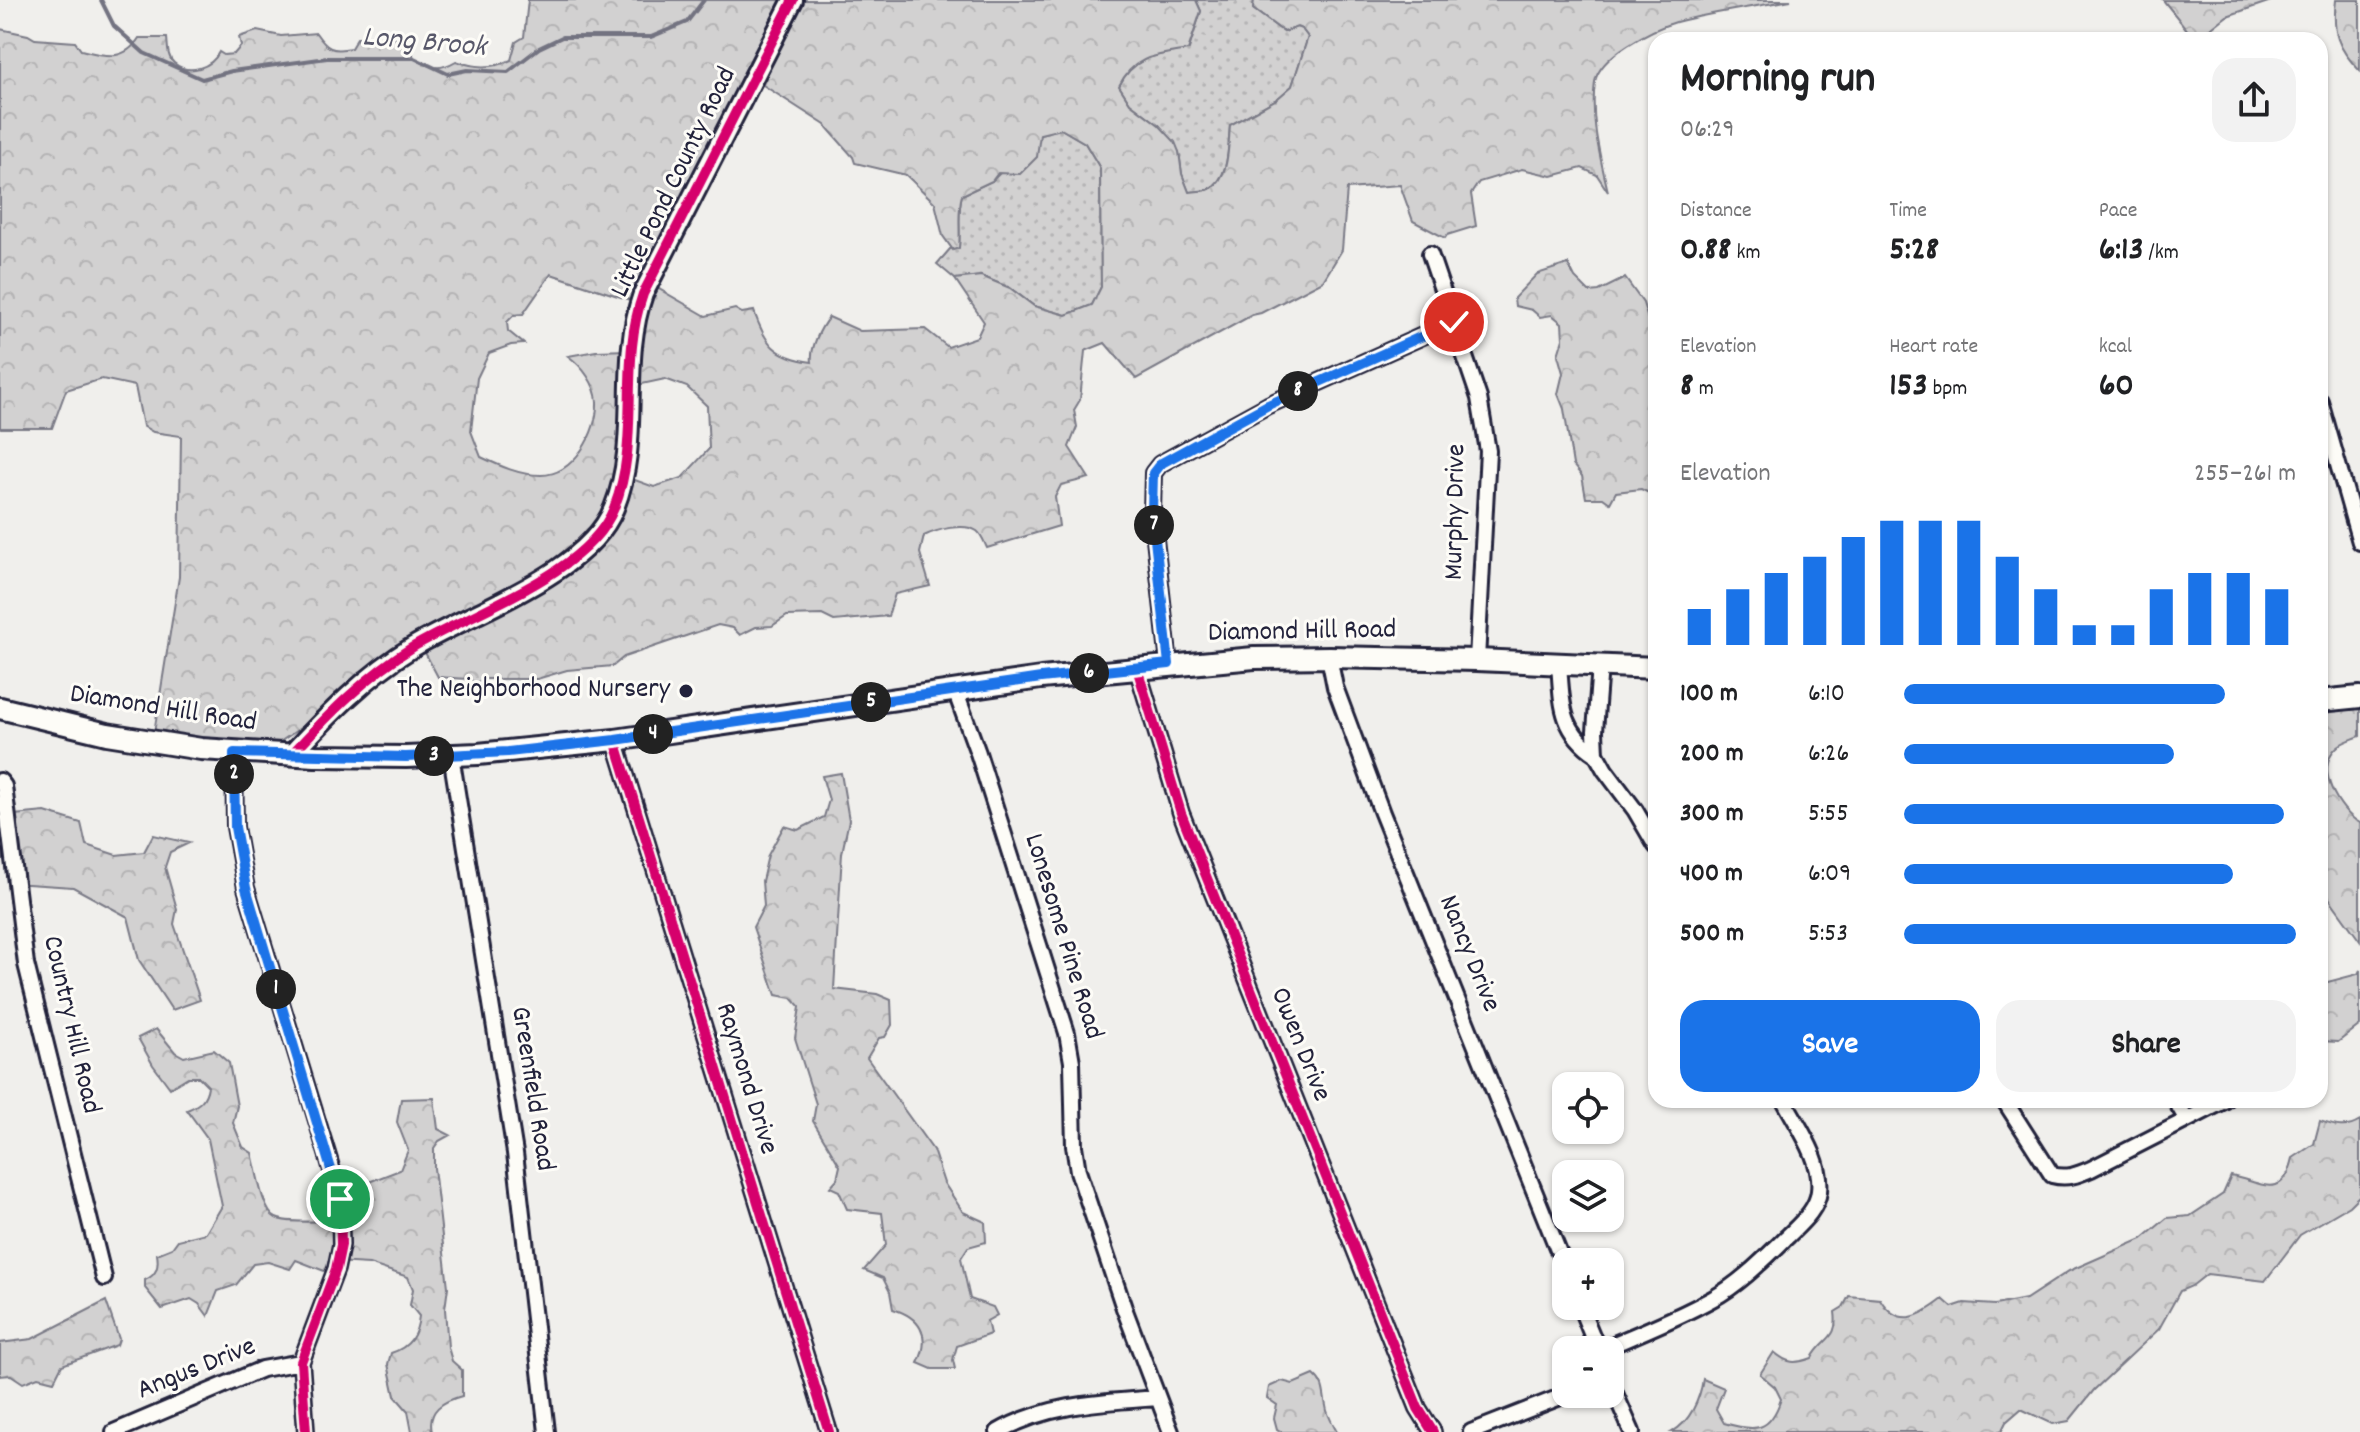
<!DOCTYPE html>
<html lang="en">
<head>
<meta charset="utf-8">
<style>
  :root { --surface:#fff; --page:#f2f2f2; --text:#202124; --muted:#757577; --accent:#1a73e8 }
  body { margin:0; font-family:Dekko,sans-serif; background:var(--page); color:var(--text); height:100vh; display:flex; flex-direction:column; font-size:30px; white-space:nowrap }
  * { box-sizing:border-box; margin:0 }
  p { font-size:26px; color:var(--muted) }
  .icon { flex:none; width:44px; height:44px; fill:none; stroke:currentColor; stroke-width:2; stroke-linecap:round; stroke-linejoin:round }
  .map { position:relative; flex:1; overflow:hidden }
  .details { position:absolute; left:1648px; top:32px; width:680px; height:1076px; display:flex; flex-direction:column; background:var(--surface); border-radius:24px; box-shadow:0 2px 6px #0004 }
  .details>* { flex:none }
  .fabs { position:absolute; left:1552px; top:1072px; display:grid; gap:16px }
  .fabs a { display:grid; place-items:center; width:72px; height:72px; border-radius:16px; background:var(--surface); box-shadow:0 2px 6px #0004; font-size:40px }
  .pin { position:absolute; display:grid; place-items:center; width:68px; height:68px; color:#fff; margin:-34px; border:4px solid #fff; border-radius:50%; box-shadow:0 2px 8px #0007 }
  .km { position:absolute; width:40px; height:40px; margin:-20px; border-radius:50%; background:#222; color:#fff; font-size:22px; line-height:40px; text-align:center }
  .round { display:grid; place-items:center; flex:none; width:84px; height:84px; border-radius:24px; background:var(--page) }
  .headline { display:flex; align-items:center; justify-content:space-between; height:136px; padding:0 32px }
  h1 { font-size:44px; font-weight:800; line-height:60px }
  .metrics { display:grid; grid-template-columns:repeat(3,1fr); gap:12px; height:136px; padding:8px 32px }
  .metrics div { display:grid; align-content:center }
  .metrics b { font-size:34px; font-weight:800 }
  .metrics small { font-size:22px; font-weight:400 }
  .metrics p { font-size:22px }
  .chart { height:224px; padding:16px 32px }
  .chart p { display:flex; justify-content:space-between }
  .chart svg { width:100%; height:144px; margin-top:8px; stroke:var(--accent); stroke-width:6 }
  .primary-button { display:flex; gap:16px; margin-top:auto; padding:16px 32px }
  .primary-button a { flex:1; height:92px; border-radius:24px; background:var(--accent); color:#fff; font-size:32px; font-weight:800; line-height:92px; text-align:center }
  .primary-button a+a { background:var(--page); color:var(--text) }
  ul { padding:0 32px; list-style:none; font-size:26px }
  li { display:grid; grid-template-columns:128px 96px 1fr; align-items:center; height:60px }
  li i { height:20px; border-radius:10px; background:var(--accent) }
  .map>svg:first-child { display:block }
  .green { fill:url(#green-dots); stroke:#7a7a86; stroke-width:2 }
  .forest { fill:url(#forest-crowns); stroke:#7a7a86; stroke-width:2; fill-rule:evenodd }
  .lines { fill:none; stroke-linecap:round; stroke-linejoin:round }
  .stream { stroke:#737381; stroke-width:4 }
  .street-casing { stroke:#22223b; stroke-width:20 }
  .secondary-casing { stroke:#22223b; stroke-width:24 }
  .primary-casing { stroke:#22223b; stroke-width:26 }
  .street { stroke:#fdfcf7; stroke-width:14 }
  .secondary { stroke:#fdfcf7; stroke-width:18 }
  .primary { stroke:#fdfcf7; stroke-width:20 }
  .cycleway-casing { stroke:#fdfcf7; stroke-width:15 }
  .cycleway { stroke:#d6006c; stroke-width:10 }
  .route-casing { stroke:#fff; stroke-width:16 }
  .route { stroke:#1a73e8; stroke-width:10 }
  .poi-dot { fill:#22223b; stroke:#fdfcf7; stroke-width:3 }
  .labels { text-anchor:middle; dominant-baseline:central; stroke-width:6; stroke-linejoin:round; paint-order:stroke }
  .street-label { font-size:28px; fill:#22223b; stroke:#fdfcf7 }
  .poi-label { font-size:28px; fill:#22223b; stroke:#fdfcf7; text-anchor:end }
  .water-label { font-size:30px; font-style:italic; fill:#58586a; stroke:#fdfcf7 }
</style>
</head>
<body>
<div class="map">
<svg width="2360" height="1432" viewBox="0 0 2360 1432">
  <defs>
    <pattern id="green-dots" width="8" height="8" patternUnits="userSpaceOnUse" patternTransform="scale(2)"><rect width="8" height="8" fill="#d2d1d1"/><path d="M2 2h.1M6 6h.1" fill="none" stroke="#b4b3b4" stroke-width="1.8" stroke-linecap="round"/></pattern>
    <pattern id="forest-crowns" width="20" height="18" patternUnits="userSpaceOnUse" patternTransform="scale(2)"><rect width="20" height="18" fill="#d2d1d1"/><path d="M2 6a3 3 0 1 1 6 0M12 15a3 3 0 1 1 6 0" fill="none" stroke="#b4b3b4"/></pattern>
  </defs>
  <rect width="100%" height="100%" fill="#f0efec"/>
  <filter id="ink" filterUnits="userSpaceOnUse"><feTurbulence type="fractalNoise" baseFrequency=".0125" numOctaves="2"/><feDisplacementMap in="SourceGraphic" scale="16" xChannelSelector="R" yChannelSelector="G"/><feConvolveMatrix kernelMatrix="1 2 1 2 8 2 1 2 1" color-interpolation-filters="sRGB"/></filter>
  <g filter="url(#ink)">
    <!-- green -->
    <path class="green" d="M1196,0H1254L1253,9L1284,32L1296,27L1302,29L1308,37L1292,86L1277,99L1230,125C1228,145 1230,180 1208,189C1203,192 1195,191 1189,192L1182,174L1179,152L1159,125L1130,103L1119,86C1134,55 1158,55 1189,49L1201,11Z
      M1061,129L1085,143L1100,168L1101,287L1092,305L1066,315L1034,306L1010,288L981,276L955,279L937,264L950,249L959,247C961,229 957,213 962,195L992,181L1040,134Z"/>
    <!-- forest -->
    <path class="forest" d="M528,0H1196L1201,11L1188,50C1158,55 1134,55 1119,86L1130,103L1159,125L1175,142L1179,152L1182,174L1189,192C1195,191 1205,191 1210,189C1230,178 1228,145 1230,125L1277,99L1292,86L1308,37L1302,29L1297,27L1284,32L1253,9L1254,0H1791C1753,7 1713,12 1676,22C1652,29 1599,56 1595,82C1590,119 1600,156 1608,192L1597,175L1582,168L1552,176L1522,169L1479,182L1471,194L1476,226L1447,235L1445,238L1413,221L1400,185L1347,189L1342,250L1323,281L1261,313L1252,315L1136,379L1105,343L1085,351L1080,400L1074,410L1077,427L1069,447L1089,478L1061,485L1055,497L1059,526L987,548C984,542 982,535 977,531C964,522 936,530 924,536L920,553L930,586L895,594L888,616L834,621L822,615L787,616L772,626L756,627L740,635L733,628L718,625L624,657L613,666L567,670L537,679H485L476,683L468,679L438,677L421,645L274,746L153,739L179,577L181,436L153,432L143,426L135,386L102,379L66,390L52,428H0V29L28,35L35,39L75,42L81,50C105,56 124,62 139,38H167C168,46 167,57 174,63C189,76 212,67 219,52L224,55L234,54L241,46L239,37L257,31L281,36L316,33C327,49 332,52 351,48L357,38H408L414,58C429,68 439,71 456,61C475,68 493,69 511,60L516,42L524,37ZM752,78L825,125L853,157L855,163L906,175L935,203L943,236L953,250L959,248C961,229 957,213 962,195L992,181L998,173L1020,174L1037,157L1040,134L1061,129L1085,143L1100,168L1101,287L1092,305L1066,315L1034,306L1010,288L981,276L955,279L984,322L977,337L948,347L925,329L860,331L829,317C820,328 810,349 812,362C775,357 765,344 754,311L742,313L735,309L706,316L647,282ZM551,274L636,302L628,350L596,351L568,356C582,366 596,384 597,402C598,432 574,475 541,475C519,475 500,466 481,457L471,431L477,378L489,353L511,345L524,344L508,331L507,322L514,315L523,314ZM665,379L687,387L707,406L709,449L682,478L654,487L621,475L628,387Z
      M2163,0H2274L2227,16L2203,35L2188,31Z
      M2336,0H2360V71C2337,48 2332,32 2336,0Z
      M1568,264L1575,278L1589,292L1599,291L1625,278L1643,303L1656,345V510L1653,495L1641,489L1616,492L1610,503L1603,498H1586L1582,476L1573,465L1564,409L1558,394L1563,373L1558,355L1563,339L1562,323L1552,315L1540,317L1532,310L1515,306L1514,298L1537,274Z
      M2360,696V736C2353,739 2342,742 2337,747C2313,768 2339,811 2360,823V941L2329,898L2320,868V698Z
      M841,773L849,820L842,853L834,989L877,994L891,1000L892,1025L885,1037L879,1038L867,1058L933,1150L944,1183L963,1212L985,1222L986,1242L968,1247L961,1258L970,1299L993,1307L997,1315L987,1321L990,1334L957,1346L953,1360L955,1369H932L918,1363C932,1335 919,1317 893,1309L890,1292L883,1278L864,1270L886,1245L882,1213L847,1209L839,1191L830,1187L837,1179L840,1166L813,1121L816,1104L795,1038L800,1007L792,998L776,995L753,927L764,906L762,881L768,855L784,826L798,830L824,817L829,800L822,776Z
      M45,812L81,823L86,845L116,855L144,852L153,835L189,843L170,852L165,867L177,909L174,924L200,1000L172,1010L139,960L128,917L73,887L13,883L4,816Z
      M2360,970V1025L2338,1042L2320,1041V984L2358,974Z
      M156,1029L175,1052L184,1057L214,1050L229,1063L237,1106L233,1123L243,1147L252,1153C256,1167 262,1212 276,1218C288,1224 320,1221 335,1221L334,1189L361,1185L400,1170L408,1150L397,1122L401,1099L434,1098L438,1129L450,1135L439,1141L434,1148V1168L448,1287L445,1309L448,1347L452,1361L462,1370V1396C443,1401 427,1410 432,1432H412L408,1411L395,1396L388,1364L391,1353C410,1347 417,1335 419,1316L410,1305L413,1289L408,1277L369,1264L335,1262L327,1272L296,1260L290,1269L268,1262L253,1264L236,1285L218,1291L208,1316L199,1304L191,1299L162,1309L145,1288V1280C157,1275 159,1266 157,1254L172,1248L178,1240L206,1233L222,1206L208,1139L187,1110C199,1105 206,1100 208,1086L199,1077H188L170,1088L153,1065L138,1038Z
      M2320,1121C2335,1126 2346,1130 2360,1121V1195L2349,1206L2300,1235L2265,1281L2207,1274L2192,1286L2180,1291L2159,1329L2094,1390L2069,1421L2053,1424L2021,1409L2006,1422L2001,1432H1672C1690,1422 1700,1399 1703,1379L1724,1388L1716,1409L1724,1423C1756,1432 1770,1432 1781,1399L1775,1387L1760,1374L1774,1352C1788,1364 1795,1364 1812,1358C1823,1337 1839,1340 1835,1312L1843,1307L1849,1296L1880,1299C1899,1330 1921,1316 1943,1299L1952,1307L1964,1303L1995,1305L2026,1299L2069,1271L2142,1239L2167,1218L2190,1216L2223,1194L2231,1176C2261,1182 2283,1202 2293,1158L2314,1144Z
      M106,1301L119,1339L117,1345L62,1365L54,1381L38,1377L23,1383L11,1375L0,1376V1343L32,1339Z
      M1314,1375C1325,1384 1323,1393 1326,1406C1327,1415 1333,1424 1337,1432H1282L1277,1429L1274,1418L1277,1405L1267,1398L1269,1387L1282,1381L1293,1384Z"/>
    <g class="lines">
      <!-- stream -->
      <path class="stream" d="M101,0L114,26L144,53L202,79L232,71L327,58H414L448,74L467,70L508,72L539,48L562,37H651L687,22L704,0"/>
      <defs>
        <path id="street" d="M1430,254L1479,398L1488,451L1477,660
          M2320,401L2360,542
          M1329,657L1335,687L1382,813L1566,1270
          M1559,663C1562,703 1560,730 1596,754
          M1169,664L1152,512L1153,473L1160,464L1268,405L1454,322
          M1600,665L1595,731L1596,754L1605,770L1635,810L1656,846
          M1137,668L1181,813L1418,1408L1433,1432
          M955,690L978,753L1067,1033L1072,1062L1074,1146L1078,1171L1124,1308L1171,1432
          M615,740L829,1432
          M234,753L235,827L246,888L329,1160L340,1199L341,1245L336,1269L301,1362L306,1432
          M451,755L515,1153L547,1432
          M0,781L4,786L26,964L104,1278
          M2004,1100L2052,1175C2067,1179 2077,1175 2091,1169L2226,1100
          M2175,1100L2187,1120
          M1580,1306L1598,1350
          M1600,1350C1638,1334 1676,1319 1712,1299C1740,1284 1765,1258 1788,1236C1801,1223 1817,1210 1819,1191C1823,1160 1798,1127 1784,1100
          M1610,1382L1632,1432
          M114,1432L262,1369L301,1362
          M998,1432C1046,1404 1103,1402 1157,1398
          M1471,1432L1568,1394"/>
        <path id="secondary" d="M291,755C327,716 367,675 413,647C471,612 588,574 614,508C642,438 618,365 643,294L793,0"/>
        <path id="primary" d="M2320,701L2360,697
          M0,708L107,734L201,749L315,756L406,757L478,754L615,740L1041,678L1254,658L1329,657L1477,660L1656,668"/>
      </defs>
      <!-- street casing -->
      <use href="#street" class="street-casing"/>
      <!-- secondary casing -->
      <use href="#secondary" class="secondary-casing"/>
      <!-- primary casing -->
      <use href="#primary" class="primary-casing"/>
      <!-- street -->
      <use href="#street" class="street"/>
      <!-- secondary -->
      <use href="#secondary" class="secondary"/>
      <!-- primary -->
      <use href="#primary" class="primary"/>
      <defs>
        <path id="cycleway" d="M1137,668L1181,813L1418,1408L1433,1432
          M615,740L829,1432
          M234,753L235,827L246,888L329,1160L340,1199L341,1245L336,1269L301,1362L306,1432
          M291,755C327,716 367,675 413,647C471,612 588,574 614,508C642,438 618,365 643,294L793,0"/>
      </defs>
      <!-- cycleway casing -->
      <use href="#cycleway" class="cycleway-casing"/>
      <!-- cycleway -->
      <use href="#cycleway" class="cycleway"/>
    </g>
  </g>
  <g class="lines" filter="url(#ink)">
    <defs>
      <path id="route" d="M340,1199L246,888L235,827L234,753L406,757L508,752L615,740L1041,678L1169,664L1152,512L1153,473L1160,464L1268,405L1454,322"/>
    </defs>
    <!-- route casing -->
    <use href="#route" class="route-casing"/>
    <!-- route -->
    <use href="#route" class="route"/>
  </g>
  <!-- markers -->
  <circle class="poi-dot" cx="686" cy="691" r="8"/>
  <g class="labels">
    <!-- street labels -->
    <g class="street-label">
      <text transform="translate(675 183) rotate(-64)">Little Pond County Road</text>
      <text transform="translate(1457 512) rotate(-89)">Murphy Drive</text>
      <text transform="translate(1302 633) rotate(-1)">Diamond Hill Road</text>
      <text transform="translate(163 710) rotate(9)">Diamond Hill Road</text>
      <text transform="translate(1062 937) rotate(73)">Lonesome Pine Road</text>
      <text transform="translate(1468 954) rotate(68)">Nancy Drive</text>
      <text transform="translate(70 1025) rotate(77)">Country Hill Road</text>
      <text transform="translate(1299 1045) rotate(68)">Owen Drive</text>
      <text transform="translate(745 1079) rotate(73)">Raymond Drive</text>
      <text transform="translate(531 1089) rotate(81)">Greenfield Road</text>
      <text transform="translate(197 1370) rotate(-22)">Angus Drive</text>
    </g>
    <!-- poi labels -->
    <g class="poi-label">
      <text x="670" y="691">The Neighborhood Nursery</text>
    </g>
    <!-- water labels -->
    <g class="water-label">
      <text transform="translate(424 44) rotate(5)">Long Brook</text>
    </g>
  </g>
</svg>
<div class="fabs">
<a><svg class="icon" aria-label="locate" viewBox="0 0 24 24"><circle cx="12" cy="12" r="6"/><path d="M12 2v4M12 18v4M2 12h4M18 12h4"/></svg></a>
<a><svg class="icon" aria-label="layers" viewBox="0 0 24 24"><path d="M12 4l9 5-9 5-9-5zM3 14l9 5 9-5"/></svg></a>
<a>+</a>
<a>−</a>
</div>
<div class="pin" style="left:340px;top:1199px;background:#1e9e55"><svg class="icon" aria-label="arrive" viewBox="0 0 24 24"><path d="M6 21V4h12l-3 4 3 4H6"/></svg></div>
<div class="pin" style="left:1454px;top:322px;background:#d93025"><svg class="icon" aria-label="check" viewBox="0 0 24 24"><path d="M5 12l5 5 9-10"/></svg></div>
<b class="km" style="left:276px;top:989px">1</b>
<b class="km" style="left:234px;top:774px">2</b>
<b class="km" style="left:434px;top:756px">3</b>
<b class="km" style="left:653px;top:734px">4</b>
<b class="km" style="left:871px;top:702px">5</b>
<b class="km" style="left:1089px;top:673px">6</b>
<b class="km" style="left:1154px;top:525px">7</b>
<b class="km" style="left:1298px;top:391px">8</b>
<section class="details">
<div class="headline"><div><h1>Morning run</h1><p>06:29</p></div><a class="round"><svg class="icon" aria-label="share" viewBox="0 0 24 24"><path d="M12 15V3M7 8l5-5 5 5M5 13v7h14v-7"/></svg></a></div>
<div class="metrics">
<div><p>Distance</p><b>0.88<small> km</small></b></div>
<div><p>Time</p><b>5:28</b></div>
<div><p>Pace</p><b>6:13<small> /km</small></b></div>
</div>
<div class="metrics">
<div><p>Elevation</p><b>8<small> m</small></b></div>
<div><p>Heart rate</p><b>153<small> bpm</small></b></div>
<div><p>kcal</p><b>60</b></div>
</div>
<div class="chart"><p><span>Elevation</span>255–261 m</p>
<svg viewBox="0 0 160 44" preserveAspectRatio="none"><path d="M5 44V33M15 44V27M25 44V22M35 44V17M45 44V11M55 44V6M65 44V6M75 44V6M85 44V17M95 44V27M105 44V38M115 44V38M125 44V27M135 44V22M145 44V22M155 44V27"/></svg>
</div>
<ul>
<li><b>100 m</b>6:10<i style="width:82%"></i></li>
<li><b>200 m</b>6:26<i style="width:69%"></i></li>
<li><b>300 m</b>5:55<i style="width:97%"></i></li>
<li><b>400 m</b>6:09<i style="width:84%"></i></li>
<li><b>500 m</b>5:53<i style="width:100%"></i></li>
</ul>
<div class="primary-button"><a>Save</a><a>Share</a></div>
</section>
</div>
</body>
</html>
